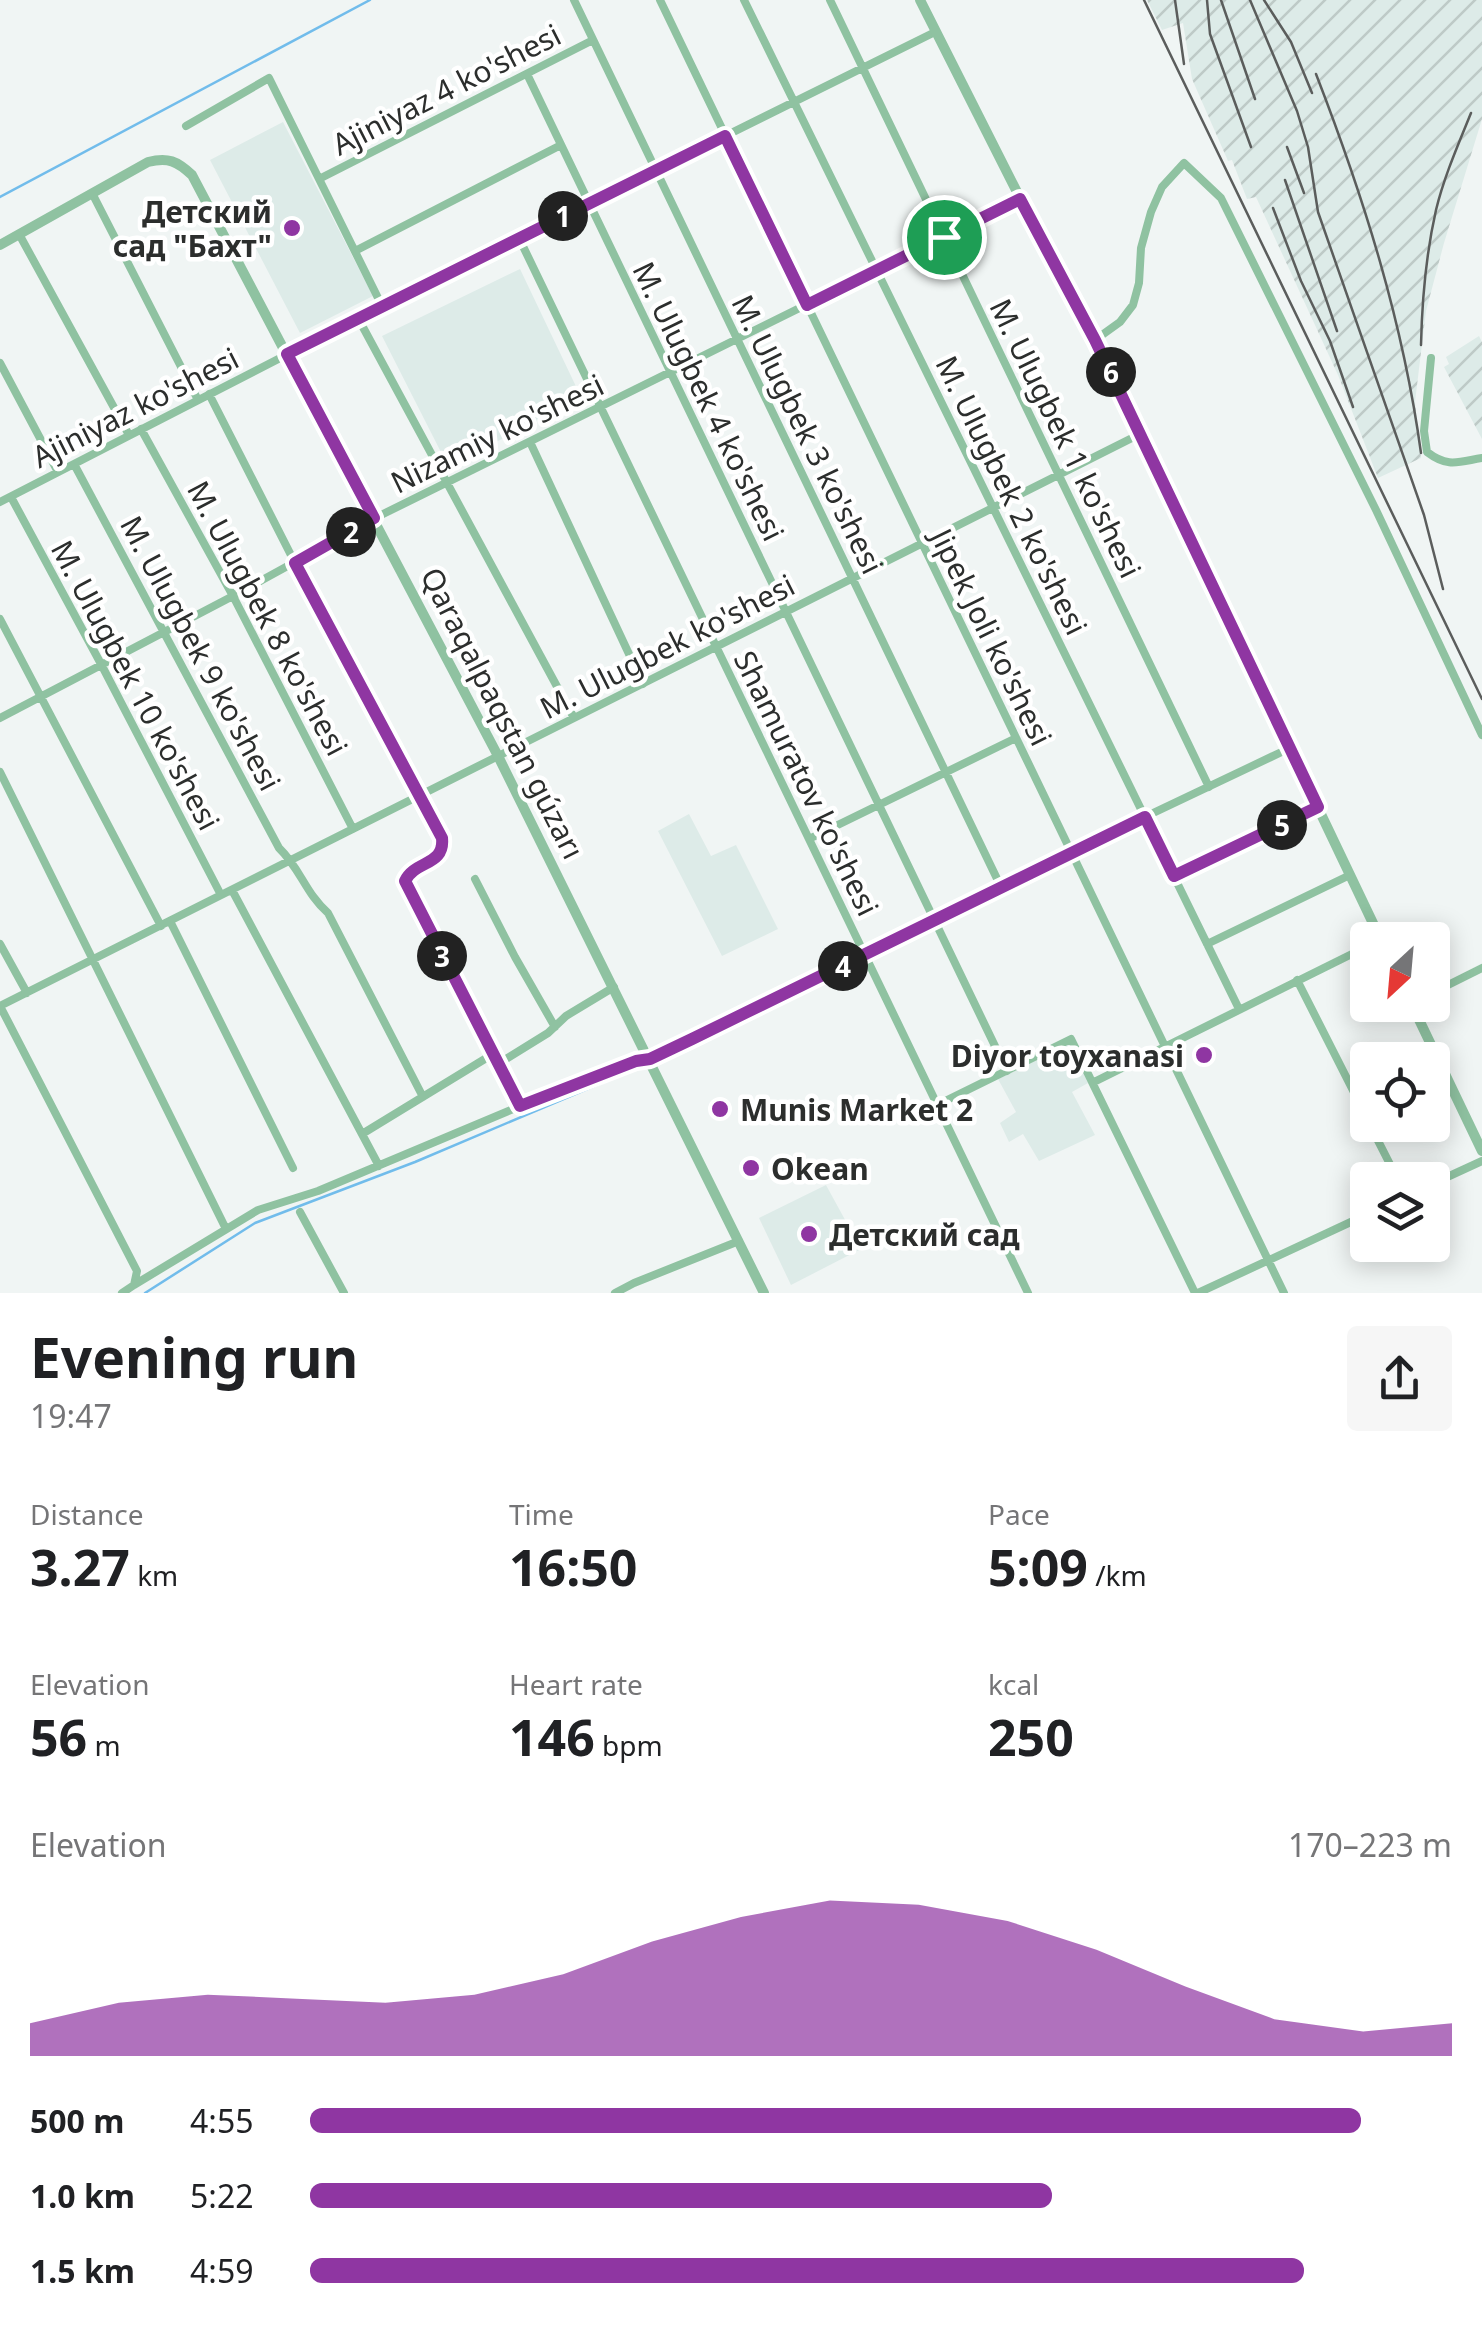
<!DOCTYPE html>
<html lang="en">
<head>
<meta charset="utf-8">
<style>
  :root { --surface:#fff; --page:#f6f6f6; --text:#202124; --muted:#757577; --accent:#8f36a2 }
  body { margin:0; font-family:"Noto Sans",sans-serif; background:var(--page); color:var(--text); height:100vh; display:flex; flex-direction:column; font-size:38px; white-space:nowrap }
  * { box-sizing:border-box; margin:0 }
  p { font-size:32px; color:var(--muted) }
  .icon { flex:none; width:55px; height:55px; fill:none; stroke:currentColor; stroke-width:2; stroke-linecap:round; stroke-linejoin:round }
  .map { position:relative; height:1293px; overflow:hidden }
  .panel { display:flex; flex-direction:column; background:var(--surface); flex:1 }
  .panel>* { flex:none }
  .needle { width:65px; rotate:206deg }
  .fabs { position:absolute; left:1350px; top:922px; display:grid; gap:20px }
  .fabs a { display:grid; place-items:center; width:100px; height:100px; border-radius:10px; background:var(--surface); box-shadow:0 5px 25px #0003; font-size:50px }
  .pin { position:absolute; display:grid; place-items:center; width:85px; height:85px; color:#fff; margin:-42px; border:5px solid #fff; border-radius:50%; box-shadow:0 2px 10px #0007 }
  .km { position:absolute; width:50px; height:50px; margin:-25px; border-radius:50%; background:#222; color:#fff; font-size:28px; line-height:50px; text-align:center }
  .round { display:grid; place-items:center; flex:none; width:105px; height:105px; border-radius:10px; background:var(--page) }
  .overview { display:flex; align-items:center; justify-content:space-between; height:170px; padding:0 30px }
  h1 { font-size:55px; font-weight:700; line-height:75px }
  .stats { display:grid; grid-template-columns:repeat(3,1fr); gap:15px; height:170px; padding:10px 30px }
  .stats div { display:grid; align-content:center }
  .stats b { font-size:50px; font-weight:700 }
  .stats small { font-size:28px; font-weight:400 }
  .stats p { font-size:28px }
  .chart { height:280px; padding:20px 30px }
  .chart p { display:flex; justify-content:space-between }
  .chart svg { width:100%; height:180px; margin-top:10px; fill:var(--accent); opacity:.7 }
  ul { padding:0 30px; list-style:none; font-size:32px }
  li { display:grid; grid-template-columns:160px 120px 1fr; align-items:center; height:75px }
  li i { height:25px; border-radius:12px; background:var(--accent) }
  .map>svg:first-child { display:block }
  .built { fill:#ddebe8 }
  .industrial { fill:url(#industrial-furrows) }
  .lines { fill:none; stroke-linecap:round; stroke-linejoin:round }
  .stream { stroke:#71bceb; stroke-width:2.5 }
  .minor { stroke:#8fc2a1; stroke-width:8 }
  .tertiary { stroke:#8fc2a1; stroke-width:10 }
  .rail { stroke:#5b5d5c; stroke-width:2.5 }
  .route-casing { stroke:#fff; stroke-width:20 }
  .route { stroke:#8f36a2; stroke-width:12 }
  .poi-dot { fill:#8f36a2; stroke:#fff; stroke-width:4 }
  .labels { text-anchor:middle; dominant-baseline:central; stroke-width:9; stroke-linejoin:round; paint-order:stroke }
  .street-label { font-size:30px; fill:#2c2e2d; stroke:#fff }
  .poi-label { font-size:30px; font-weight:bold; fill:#2c2e2d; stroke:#fff; text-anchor:start }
</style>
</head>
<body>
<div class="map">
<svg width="1482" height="1293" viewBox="0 0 1482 1293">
  <defs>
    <pattern id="industrial-furrows" width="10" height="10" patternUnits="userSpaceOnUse" patternTransform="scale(2.5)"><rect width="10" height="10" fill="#ddebe8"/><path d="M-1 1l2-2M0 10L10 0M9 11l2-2" fill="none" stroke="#becac7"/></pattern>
  </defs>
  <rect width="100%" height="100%" fill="#f0f5f4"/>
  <!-- built -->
  <path class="built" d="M283,122L373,296L300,333L210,160Z
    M520,269L582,399L448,466L382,336Z
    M689,814L711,856L736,845L778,929L722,956L658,831Z
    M1069,1044L1088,1083L1072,1092L1095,1135L1039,1161L1023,1134L1009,1142L1000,1123L1016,1112L998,1079Z
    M826,1185L861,1249L791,1285L759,1218Z"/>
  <!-- industrial -->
  <path class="industrial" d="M1147,0H1482V119L1444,243L1426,311L1415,402L1421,458L1378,478L1338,375L1256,197L1247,199L1232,160L1228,161L1192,79L1183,23L1162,30Z
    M1479,336L1482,342V439L1444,367L1449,364L1446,357Z"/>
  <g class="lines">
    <!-- stream -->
    <path class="stream" d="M0,197L370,0
      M145,1293L255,1223L415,1162L625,1073"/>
    <!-- minor -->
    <path class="minor" d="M574,0L1001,887
      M660,0L1284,1293
      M744,0L1239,1009
      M830,0L1209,787
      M527,74L1007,1071
      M186,126L269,78L382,306
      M319,179L593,40
      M92,193L198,400
      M19,234L129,435
      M519,238L1028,1293
      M355,251L561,145
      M358,318L574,718
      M1095,340L1120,322L1133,305L1139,283L1141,248L1151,212L1162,187L1184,163L1221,198L1376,510L1482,735
      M1431,358L1424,431L1427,452C1448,468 1458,462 1482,458
      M0,363L58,472
      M209,394L295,563L442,838C445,866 414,860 405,881L521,1106
      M141,429L233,596L353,829
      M530,442L643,684
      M74,464L279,848C300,868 306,894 328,913L423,1097
      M11,497L101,664L221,895
      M0,502L358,318L935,32
      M0,619L161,926
      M0,718L233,596L375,518L1020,199
      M0,772L226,1229
      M809,839L1016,738
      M1174,876L1318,807
      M475,879L515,957L555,1027
      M232,890L379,1166
      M170,921L293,1168
      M0,944L27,993
      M1207,944L1350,875
      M1297,980L1368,1120
      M1432,993L1482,968
      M0,1006L1140,434
      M0,1006L137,1271L134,1285L122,1293
      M498,1064L548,1033L566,1016L614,987
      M1094,1082L1368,946
      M937,1105L1071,1039L1195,1293
      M1370,1125L1398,1180
      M362,1134L493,1054
      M1432,1184L1482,1161
      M300,1212L344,1293
      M134,1285L258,1210L318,1191L530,1102L636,1061L650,1059L1071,852L1290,748
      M615,1293L634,1283L739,1241
      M1198,1293L1368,1214"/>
    <!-- tertiary -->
    <path class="tertiary" d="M920,0L1017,192L1095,340L1381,940
      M0,245L148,162C168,157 177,161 192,175L498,756L764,1293
      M1412,1005L1482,1151"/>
    <!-- rail -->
    <path class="rail" d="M1144,0L1482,699
      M1175,0L1184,64
      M1207,0L1210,34L1251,147
      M1221,0L1255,99
      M1250,0L1297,111L1308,147L1318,212L1424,515L1443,589
      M1264,0L1291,42L1312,93
      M1316,74C1364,198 1403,322 1421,453
      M1287,147L1304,193
      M1285,180L1337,331
      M1273,208L1301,281L1330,341L1353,407
      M1421,345C1422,300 1426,254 1436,210C1444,177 1458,145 1471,113"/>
  </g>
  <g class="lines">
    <defs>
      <path id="route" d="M725,136L807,305L1020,199L1095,340L1318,807L1174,876L1145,817L692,1039L650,1059L636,1061L520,1106L405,881C415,860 445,866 442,838L295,563L374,518L287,354Z"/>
    </defs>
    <!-- route casing -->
    <use href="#route" class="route-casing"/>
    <!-- route -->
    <use href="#route" class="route"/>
  </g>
  <!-- markers -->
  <g class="poi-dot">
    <circle cx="292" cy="228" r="10"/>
    <circle cx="1204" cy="1055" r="10"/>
    <circle cx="720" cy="1109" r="10"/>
    <circle cx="751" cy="1168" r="10"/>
    <circle cx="809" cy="1234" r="10"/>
  </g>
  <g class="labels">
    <!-- street labels -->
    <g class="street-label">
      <text transform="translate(446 89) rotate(-27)">Ajiniyaz 4 ko'shesi</text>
      <text transform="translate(709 401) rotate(64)">M. Ulugbek 4 ko'shesi</text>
      <text transform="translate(135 407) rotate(-27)">Ajiniyaz ko'shesi</text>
      <text transform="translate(497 433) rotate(-26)">Nizamiy ko'shesi</text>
      <text transform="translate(808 434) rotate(64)">M. Ulugbek 3 ko'shesi</text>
      <text transform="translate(1066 438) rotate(64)">M. Ulugbek 1 ko'shesi</text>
      <text transform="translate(1012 495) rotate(64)">M. Ulugbek 2 ko'shesi</text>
      <text transform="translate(268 618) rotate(62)">M. Ulugbek 8 ko'shesi</text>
      <text transform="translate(992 637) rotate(64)">Jipek Joli ko'shesi</text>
      <text transform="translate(667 646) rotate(-27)">M. Ulugbek ko'shesi</text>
      <text transform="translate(201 653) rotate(62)">M. Ulugbek 9 ko'shesi</text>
      <text transform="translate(136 685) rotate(62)">M. Ulugbek 10 ko'shesi</text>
      <text transform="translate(503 713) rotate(63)">Qaraqalpaqstan gúzarı</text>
      <text transform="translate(807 783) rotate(64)">Shamuratov ko'shesi</text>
    </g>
    <!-- poi labels -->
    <g class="poi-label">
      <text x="272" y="211" text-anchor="end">Детский<tspan x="272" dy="34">сад "Бахт"</tspan></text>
      <text x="1184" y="1055" text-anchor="end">Diyor toyxanasi</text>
      <text x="740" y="1109">Munis Market 2</text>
      <text x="771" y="1168">Okean</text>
      <text x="829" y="1234">Детский сад</text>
    </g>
  </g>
</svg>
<div class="fabs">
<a><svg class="needle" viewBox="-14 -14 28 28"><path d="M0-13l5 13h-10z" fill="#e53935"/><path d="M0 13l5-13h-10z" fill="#757577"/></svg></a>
<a><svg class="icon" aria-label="locate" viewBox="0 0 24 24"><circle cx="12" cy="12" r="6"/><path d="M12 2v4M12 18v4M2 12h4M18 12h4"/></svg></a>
<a><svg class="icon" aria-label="layers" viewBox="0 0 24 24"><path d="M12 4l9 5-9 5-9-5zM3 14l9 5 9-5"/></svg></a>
</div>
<div class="pin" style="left:944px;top:237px;background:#1e9e55"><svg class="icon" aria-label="arrive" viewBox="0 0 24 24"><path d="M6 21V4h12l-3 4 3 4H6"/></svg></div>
<b class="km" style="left:563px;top:216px">1</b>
<b class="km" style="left:351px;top:532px">2</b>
<b class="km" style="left:442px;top:956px">3</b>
<b class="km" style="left:843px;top:966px">4</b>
<b class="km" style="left:1282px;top:825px">5</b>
<b class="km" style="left:1111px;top:372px">6</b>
</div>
<section class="panel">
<div class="overview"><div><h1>Evening run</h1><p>19:47</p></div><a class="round"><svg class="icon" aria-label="share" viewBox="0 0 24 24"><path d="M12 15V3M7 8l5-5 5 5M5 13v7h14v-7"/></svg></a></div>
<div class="stats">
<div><p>Distance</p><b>3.27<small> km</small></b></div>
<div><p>Time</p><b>16:50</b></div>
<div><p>Pace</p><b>5:09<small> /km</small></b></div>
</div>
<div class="stats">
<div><p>Elevation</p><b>56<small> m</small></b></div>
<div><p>Heart rate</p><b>146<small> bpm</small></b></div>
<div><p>kcal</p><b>250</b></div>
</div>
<div class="chart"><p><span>Elevation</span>170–223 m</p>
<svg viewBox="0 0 160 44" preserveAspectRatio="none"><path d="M0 44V36L10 31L20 29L30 30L40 31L50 29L60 24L70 16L80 10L90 6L100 7L110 11L120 18L130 27L140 35L150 38L160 36V44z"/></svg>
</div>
<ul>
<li><b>500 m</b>4:55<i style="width:92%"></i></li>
<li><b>1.0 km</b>5:22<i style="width:65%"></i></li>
<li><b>1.5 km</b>4:59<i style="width:87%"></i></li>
</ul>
</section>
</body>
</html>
